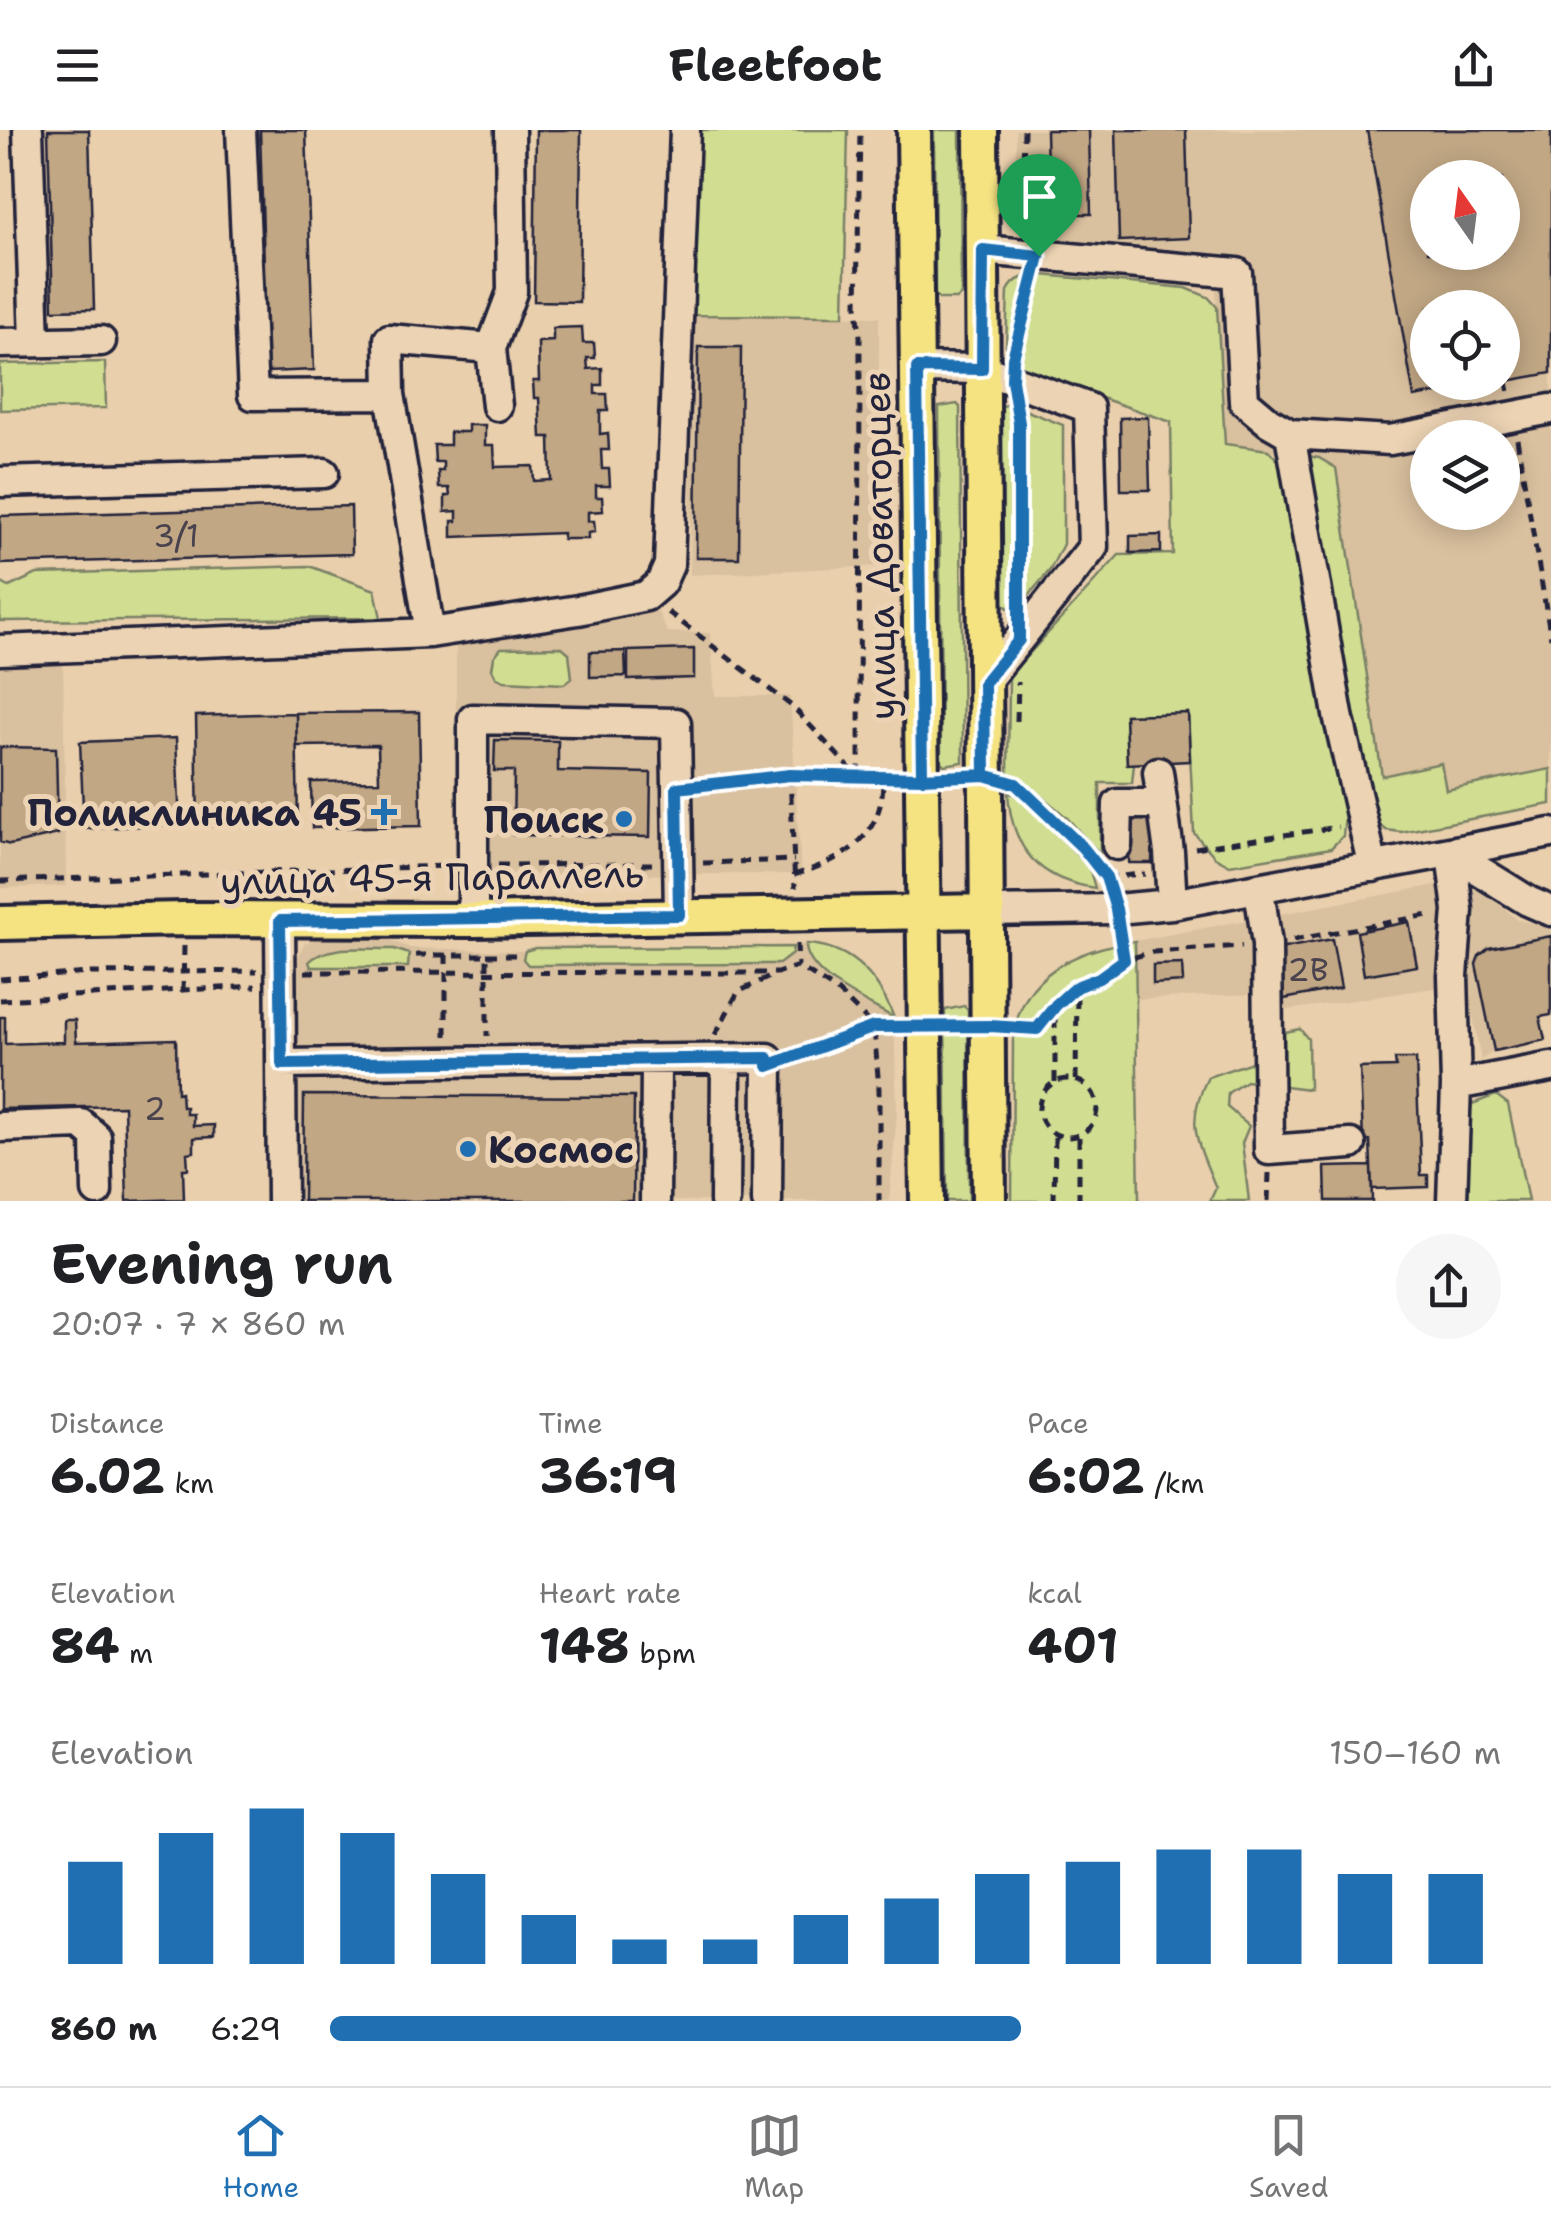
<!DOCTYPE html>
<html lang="en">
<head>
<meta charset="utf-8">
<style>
  :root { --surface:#fff; --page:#f6f6f6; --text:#202124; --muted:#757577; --line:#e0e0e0; --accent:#1f6fb2 }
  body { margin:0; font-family:"Shantell Sans",sans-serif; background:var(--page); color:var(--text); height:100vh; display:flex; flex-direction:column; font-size:38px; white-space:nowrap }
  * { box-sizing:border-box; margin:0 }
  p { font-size:32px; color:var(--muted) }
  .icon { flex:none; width:55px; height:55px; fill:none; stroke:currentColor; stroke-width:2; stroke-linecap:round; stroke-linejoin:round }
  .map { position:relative; height:1071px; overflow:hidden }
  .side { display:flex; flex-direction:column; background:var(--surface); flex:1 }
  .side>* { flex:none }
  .needle { width:65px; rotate:346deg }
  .buttons { position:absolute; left:1410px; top:30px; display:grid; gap:20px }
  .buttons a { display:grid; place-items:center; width:110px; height:110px; border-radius:50%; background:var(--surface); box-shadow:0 5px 25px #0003; font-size:50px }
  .pin { position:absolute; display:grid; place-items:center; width:85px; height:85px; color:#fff; margin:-102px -42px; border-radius:50% 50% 50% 0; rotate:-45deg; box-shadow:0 0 10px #0007 }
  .pin .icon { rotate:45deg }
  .round { display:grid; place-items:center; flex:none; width:105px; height:105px; border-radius:52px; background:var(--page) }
  .summary { display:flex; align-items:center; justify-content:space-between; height:170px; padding:0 50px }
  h1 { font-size:55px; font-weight:700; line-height:75px }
  .metrics { display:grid; grid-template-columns:repeat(3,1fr); gap:15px; height:170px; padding:10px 50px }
  .metrics div { display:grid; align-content:center }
  .metrics b { font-size:50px; font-weight:700 }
  .metrics small { font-size:28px; font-weight:400 }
  .metrics p { font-size:28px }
  .chart { height:280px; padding:20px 50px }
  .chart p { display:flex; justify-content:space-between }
  .chart svg { width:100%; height:180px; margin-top:10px; stroke:var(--accent); stroke-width:6 }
  ul { padding:0 50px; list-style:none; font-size:32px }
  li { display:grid; grid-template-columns:160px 120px 1fr; align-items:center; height:75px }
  li i { height:25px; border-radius:12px; background:var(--accent) }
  header { display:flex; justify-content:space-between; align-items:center; height:130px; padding:0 50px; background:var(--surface); font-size:45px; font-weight:700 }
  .tabs { display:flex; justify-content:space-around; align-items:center; height:140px; border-top:2px solid var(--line); background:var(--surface); font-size:28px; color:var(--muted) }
  .tabs a { display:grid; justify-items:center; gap:5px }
  .tabs .active { color:var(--accent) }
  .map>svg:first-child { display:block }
  .built { fill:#d9c09e; fill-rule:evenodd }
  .green { fill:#d1de91; stroke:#7a8066; stroke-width:2.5 }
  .building { fill:#c1a784; stroke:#22223b; stroke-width:2.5; fill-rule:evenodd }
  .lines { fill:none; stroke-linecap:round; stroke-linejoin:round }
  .minor-casing { stroke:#22223b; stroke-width:35 }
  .major-casing { stroke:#22223b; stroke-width:40 }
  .path { stroke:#22223b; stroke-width:5; stroke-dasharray:10 8; stroke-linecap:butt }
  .minor { stroke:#ebd3b3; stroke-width:28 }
  .major { stroke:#f5e382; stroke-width:32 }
  .route-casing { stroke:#fff; stroke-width:20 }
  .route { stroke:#1f6fb2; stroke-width:12 }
  .poi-dot { fill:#1f6fb2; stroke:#ebd3b3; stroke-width:4 }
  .labels { text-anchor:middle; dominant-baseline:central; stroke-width:10; stroke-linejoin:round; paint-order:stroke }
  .number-label { font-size:32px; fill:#4a434d }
  .street-label { font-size:38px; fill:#22223b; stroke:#ebd3b3 }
  .poi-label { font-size:38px; font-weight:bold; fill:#22223b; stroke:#ebd3b3; text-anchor:end }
</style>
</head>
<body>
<header><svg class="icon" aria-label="menu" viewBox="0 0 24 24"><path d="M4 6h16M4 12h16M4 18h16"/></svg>Fleetfoot<svg class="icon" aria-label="share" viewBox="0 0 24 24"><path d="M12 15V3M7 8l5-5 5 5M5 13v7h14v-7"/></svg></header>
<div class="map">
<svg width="1551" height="1071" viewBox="0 0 1551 1071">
  <rect width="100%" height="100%" fill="#e9cfac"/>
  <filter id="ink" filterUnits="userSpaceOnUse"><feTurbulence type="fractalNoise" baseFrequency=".01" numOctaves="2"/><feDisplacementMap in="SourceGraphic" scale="20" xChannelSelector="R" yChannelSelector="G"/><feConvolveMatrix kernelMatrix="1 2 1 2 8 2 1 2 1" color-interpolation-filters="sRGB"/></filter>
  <g filter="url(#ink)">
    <!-- built -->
    <path class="built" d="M1016,0H1551V674L1401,702L1386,700L1308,327L1225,314L1214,130L1039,119L1016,96ZM1428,48H1502V122H1428ZM1428,178H1502V252H1428ZM1428,308H1502V382H1428Z
      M692,185L879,187L878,436L690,445Z
      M655,476L667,502L710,503L715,566H790L801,744L456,745V502Z
      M0,526H63L66,756L0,758Z
      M1469,749L1518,790L1551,797V885L1540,888L1545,910L1494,921L1481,930L1467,853L1274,882L1275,863L1137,869L1135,811Z
      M317,809H387L410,818L525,821L535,818L793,817L806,814L825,815L845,823L877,853L894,888L897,983L889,1071H294V833L305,813Z"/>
    <!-- green -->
    <path class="green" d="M698,0H848L844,186L692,185Z
      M934,0H960L961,165L957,169H939L935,165Z
      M1042,145L1186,158L1208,167L1217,177L1225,314L1268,320L1284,336L1345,684L1343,706L1331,718L1230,735L1215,727L1194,703L1188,583L1125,586L1127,633L1134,634L1132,653H1100V723C1086,712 1079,700 1067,688C1050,671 1028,657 1008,645L1009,546L1119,425L1173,424L1171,292L1023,241L1006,216L1008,161C1015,147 1027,145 1042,145Z
      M105,232L106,278L0,280V234Z
      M957,274L960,277L963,632L944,635L941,632L939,277Z
      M1012,275L1063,295V414L1050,440L1023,472L1008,478L1001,472L998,276Z
      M1308,326L1319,328L1336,338L1382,646L1441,633L1446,660L1551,639V674L1401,702L1386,700L1377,692L1347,581Z
      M309,436L375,460L381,488L0,491V452L9,457L37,444Z
      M562,517L569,523L572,548L564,554L504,551L496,547L492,539L494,527L501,518Z
      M1008,663L1019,665L1089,737L1095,758C1039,750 1012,720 1008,663Z
      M1135,811L1139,1071H1012L1013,911C1019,844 1077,819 1135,811Z
      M806,814C852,816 878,847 894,888C868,872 805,846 806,814Z
      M793,817L792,824L779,834L528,835L523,829L525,821L535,818Z
      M394,819L409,824L408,837H311L309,832C326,813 370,820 394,819Z
      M964,876L968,880L969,1071H947L945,880Z
      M1300,899L1308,909L1309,959L1246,951L1228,963L1227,977L1249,996L1242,1013L1249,1071H1210L1216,1058C1198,1013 1184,993 1208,947L1255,931L1276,904Z
      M1496,965L1508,974L1528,1071H1461L1462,999L1472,974Z"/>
    <!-- building -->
    <path class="building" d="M48,0H89L94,179L53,180Z
      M260,0H306L314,240L267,242Z
      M536,0H581L579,172L534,171Z
      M1046,0H1089L1091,84H1048Z
      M1116,0H1186L1189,108L1119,111Z
      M1367,0H1551V243L1502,252V178H1428V252H1498L1414,267ZM1428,48H1502V122H1428Z
      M582,197L583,213H594L595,228H587L588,239L602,238V255H595V264H607L608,281H600V304L608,303L609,320H601L602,339H609L610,356H596V367H602L603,381L588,382V391H594L595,402L588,403V409H563V403L452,407V391H457V381L445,382V366H450L449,358H439L438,341H443V332H435L434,315H450V302H468V295H485V315H494L495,337L533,336L534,351L551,350L550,307H541L539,268H534L533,251H539L538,212L553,211V198Z
      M698,217H741L739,428H696Z
      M1148,287L1150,360H1121L1120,288Z
      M351,376L352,424L0,434V386Z
      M1161,405V422L1130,423V406Z
      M694,519V548L628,550V521Z
      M625,521L626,546L590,547V522Z
      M419,582L421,696L312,698L311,652L379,651L378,615L297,616L296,583Z
      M296,583L298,695L198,696L196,586Z
      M1188,583L1190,631L1127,634L1125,585Z
      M176,608L180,694L84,699L80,612Z
      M495,610L558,611V641L651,643L650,707L513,705L514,641H494Z
      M0,617L56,618L58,704L10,715L0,712Z
      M1130,687L1153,688L1152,733H1129Z
      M1409,792L1417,836L1364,845L1357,802Z
      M1551,806V885L1540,887L1545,910L1494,921L1476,834L1479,826L1489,818Z
      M1332,809L1341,858L1284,869L1274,820Z
      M1182,834L1183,852L1153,854V835Z
      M0,887H5V914L64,912V890H75L76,912L176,909L177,963L181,962L182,977H186V984H193V996L214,995V1007L194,1008V1022L187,1023L188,1039H183L184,1069L127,1071L124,976L0,979Z
      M1395,929H1416L1421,1045H1428V1057L1372,1059L1370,1011H1363L1360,938L1396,937Z
      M304,965L634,967L633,1071H303Z
      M1371,1036L1372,1071H1326L1325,1037Z"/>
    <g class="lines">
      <defs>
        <path id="minor" d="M28,0L35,212
          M241,0L253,265L390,264
          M983,120L1237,143L1244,271L1269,292L1290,304L1338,585L1373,737
          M0,213L101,211
          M491,218L497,276
          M917,238L982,239L1089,278L1093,417L984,553
          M1290,304L1390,310L1551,279
          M0,352L324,343
          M430,503L390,264L389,209L491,218L512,162L510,0
          M0,520L430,503L578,480L646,466L661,453L669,435L685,0
          M1158,642L1169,722L1172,774
          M1117,715L1118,674H1161
          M1259,760L1267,814L1269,1020L1351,1014
          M988,781L1116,779L1172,774L1551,703
          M1551,781L1528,771L1451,723L1458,780L1453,846L1456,955L1551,937
          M473,790V589L676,593L679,785
          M280,791L282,1071
          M281,934L768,928L767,1071
          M0,997L81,994L96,1007L97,1061
          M655,1071L656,931
          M725,1071L726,929
          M1452,1071L1456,955"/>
        <path id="major" d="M914,0L927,1071
          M981,0L989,1071
          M0,793L184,789L473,790L988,781"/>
      </defs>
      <!-- minor casing -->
      <use href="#minor" class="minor-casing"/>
      <!-- major casing -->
      <use href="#major" class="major-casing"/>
      <!-- path -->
      <path class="path" d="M1024,0L1022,87L1030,98
        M1014,222L1033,150
        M1507,251L1509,263
        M1016,277L1019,466
        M1517,309L1551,508
        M668,482L793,577L859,648L894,647
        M1017,591L1018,552
        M790,645L795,758
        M1013,653L1083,718L1108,754
        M700,655L790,645L859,648L860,206L857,176L860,0
        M1195,718L1338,697
        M703,733L794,730
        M498,735L652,734
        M794,745C847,729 884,706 883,647
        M1106,747L1145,744
        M0,751L447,736
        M1120,803L1124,830
        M1293,810L1434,784
        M797,814L798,836
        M416,825H446
        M487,825H516
        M305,842L777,843L798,836L837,861L874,897L895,898
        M0,849L91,843L257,841
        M183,862L184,815
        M0,870L256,856
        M1016,898L1037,899L1055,875L1077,857L1099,848L1124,830L1153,822L1242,816
        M715,905L738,862L774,845
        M446,906V825H487V906
        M794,927L874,897L879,959V1071
        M1039 978a29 29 0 1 1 58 0a29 29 0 1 1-58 0Z
        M1076,950L1077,858
        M1055,952V875
        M1054,1071L1055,1005
        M1079,1071V1005
        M1268,1071L1269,1043"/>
      <!-- minor -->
      <use href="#minor" class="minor"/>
      <!-- major -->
      <use href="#major" class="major"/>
    </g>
  </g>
  <g class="lines" filter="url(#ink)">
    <defs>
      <path id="route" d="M1039,126L1013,228L1012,250L1019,293V510L984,553L985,645L922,648L790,645L677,658L679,785L280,791L282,934L768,928V936L874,897L990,896L1037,899L1056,875L1076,857L1099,848L1124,830L1116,779L1106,747L1083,718L1016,654L985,645L922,648L917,238L982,239L983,120L1039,126"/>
    </defs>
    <!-- route casing -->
    <use href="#route" class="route-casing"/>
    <!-- route -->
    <use href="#route" class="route"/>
  </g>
  <!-- markers -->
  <g class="poi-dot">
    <path d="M379 667h10v10h10v10h-10v10h-10v-10h-10v-10h10z"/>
    <circle cx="624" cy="689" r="10"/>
    <circle cx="468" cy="1019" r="10"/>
  </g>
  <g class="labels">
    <!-- number labels -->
    <g class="number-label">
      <text x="176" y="405">3/1</text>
      <text x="1308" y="839">2В</text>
      <text x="155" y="978">2</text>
    </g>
    <!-- street labels -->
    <g class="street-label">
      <text transform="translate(879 416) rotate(-91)">улица Доваторцев</text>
      <text transform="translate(432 747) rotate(-1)">улица 45-я Параллель</text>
    </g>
    <!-- poi labels -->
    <g class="poi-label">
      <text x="362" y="682">Поликлиника 45</text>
      <text x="604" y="689">Поиск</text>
      <text x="488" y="1019" text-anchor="start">Космос</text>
    </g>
  </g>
</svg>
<div class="buttons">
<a><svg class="needle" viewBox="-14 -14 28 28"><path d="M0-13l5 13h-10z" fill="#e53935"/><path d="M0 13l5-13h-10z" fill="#757577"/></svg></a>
<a><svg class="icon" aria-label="locate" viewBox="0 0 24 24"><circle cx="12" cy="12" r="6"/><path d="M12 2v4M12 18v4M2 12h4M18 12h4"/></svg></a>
<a><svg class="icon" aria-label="layers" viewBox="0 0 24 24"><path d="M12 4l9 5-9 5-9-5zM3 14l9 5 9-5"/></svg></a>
</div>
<div class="pin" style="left:1039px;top:126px;background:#1e9e55"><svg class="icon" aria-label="arrive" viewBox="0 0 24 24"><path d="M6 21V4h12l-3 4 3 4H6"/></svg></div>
</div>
<section class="side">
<div class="summary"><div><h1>Evening run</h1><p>20:07 · 7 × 860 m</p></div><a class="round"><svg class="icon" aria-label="share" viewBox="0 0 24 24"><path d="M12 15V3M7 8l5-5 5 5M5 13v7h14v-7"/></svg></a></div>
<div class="metrics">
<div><p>Distance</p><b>6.02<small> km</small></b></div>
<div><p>Time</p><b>36:19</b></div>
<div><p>Pace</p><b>6:02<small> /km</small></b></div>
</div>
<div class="metrics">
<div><p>Elevation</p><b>84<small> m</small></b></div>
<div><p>Heart rate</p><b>148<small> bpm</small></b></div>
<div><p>kcal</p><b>401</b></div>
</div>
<div class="chart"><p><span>Elevation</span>150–160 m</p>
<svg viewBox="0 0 160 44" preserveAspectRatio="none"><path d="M5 44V19M15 44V12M25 44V6M35 44V12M45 44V22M55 44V32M65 44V38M75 44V38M85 44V32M95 44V28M105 44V22M115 44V19M125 44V16M135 44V16M145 44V22M155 44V22"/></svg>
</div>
<ul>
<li><b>860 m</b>6:29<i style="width:59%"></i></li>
</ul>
</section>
<nav class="tabs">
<a class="active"><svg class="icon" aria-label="home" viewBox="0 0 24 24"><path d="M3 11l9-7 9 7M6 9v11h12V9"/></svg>Home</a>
<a><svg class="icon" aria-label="map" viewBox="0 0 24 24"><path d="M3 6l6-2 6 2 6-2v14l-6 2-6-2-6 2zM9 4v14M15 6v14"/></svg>Map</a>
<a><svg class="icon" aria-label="saved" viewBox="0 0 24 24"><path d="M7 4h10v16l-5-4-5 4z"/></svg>Saved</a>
</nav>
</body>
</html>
